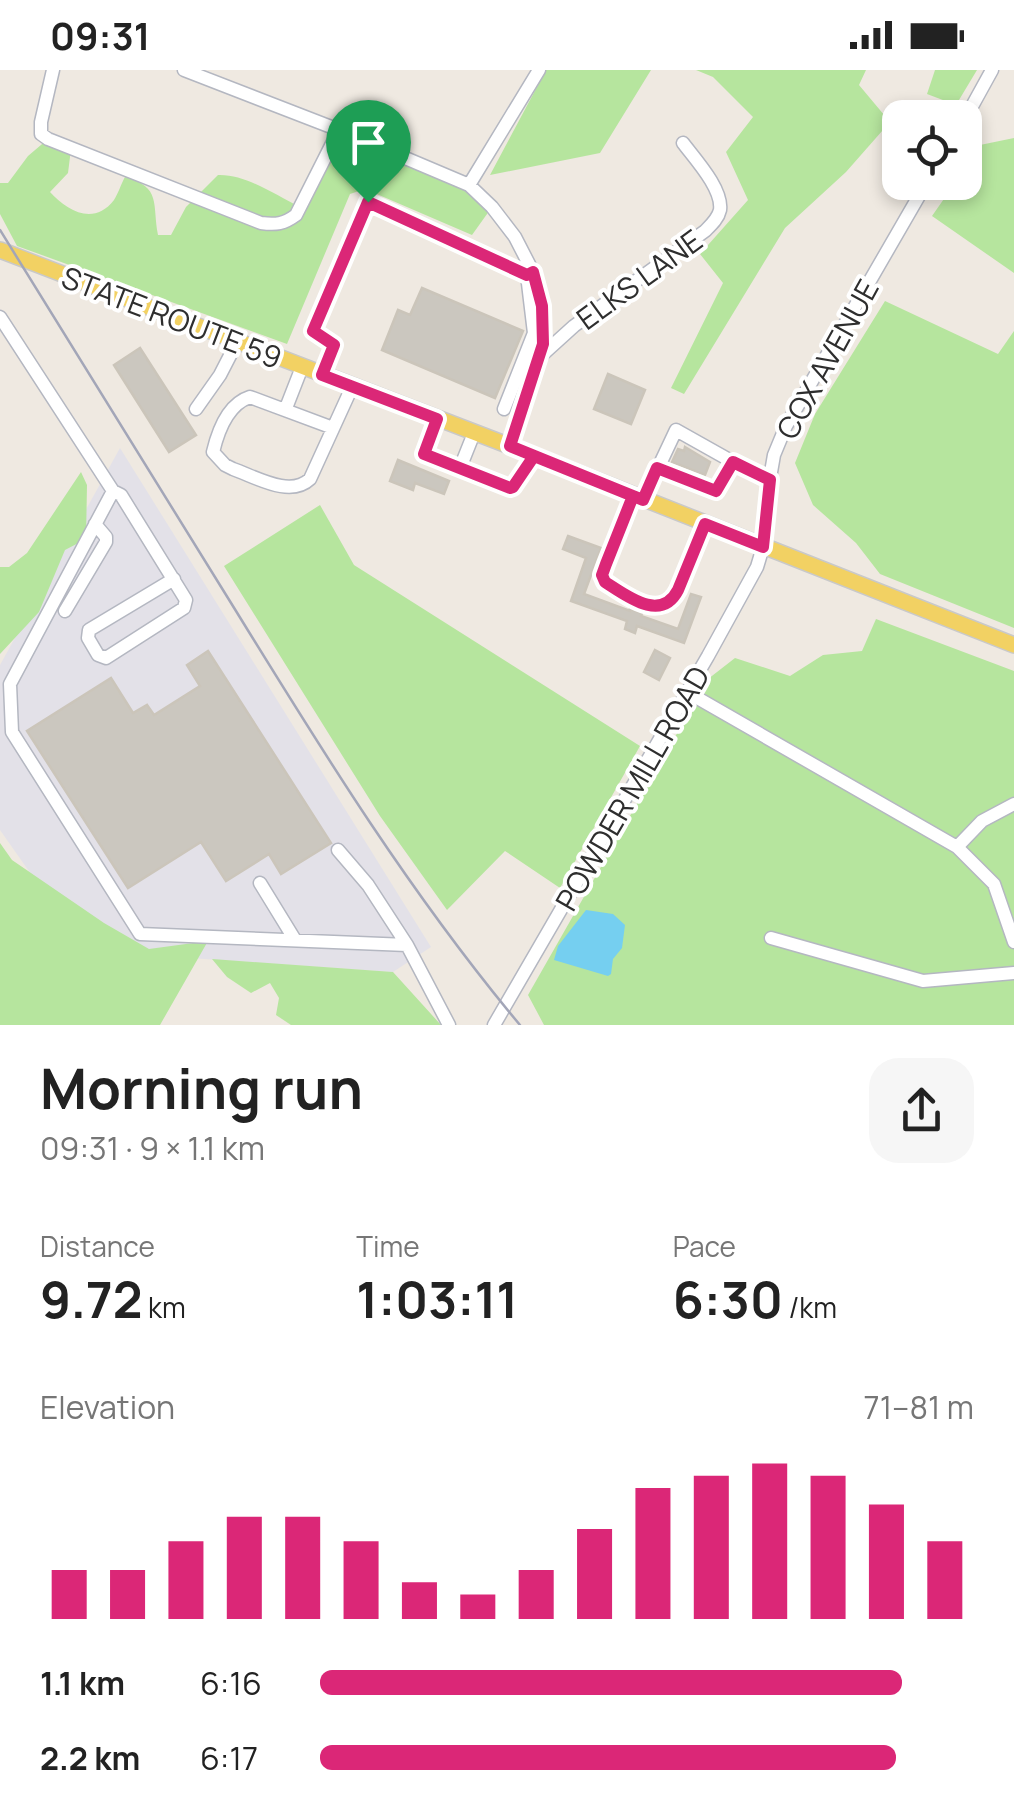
<!DOCTYPE html>
<html lang="en">
<head>
<meta charset="utf-8">
<style>
  :root { --surface:#fff; --page:#f6f6f6; --text:#222; --muted:#767676; --accent:#db2777 }
  body { margin:0; font-family:Manrope,sans-serif; background:var(--page); color:var(--text); height:100vh; display:flex; flex-direction:column; font-size:38px; white-space:nowrap }
  * { box-sizing:border-box; margin:0 }
  p { font-size:32px; color:var(--muted) }
  .icon { flex:none; width:55px; height:55px; fill:none; stroke:currentColor; stroke-width:2; stroke-linecap:round; stroke-linejoin:round }
  .map { position:relative; height:955px; overflow:hidden }
  .sheet { display:flex; flex-direction:column; background:var(--surface); flex:1 }
  .sheet>* { flex:none }
  .controls { position:absolute; left:882px; top:30px; display:grid; gap:20px }
  .controls a { display:grid; place-items:center; width:100px; height:100px; border-radius:20px; background:var(--surface); box-shadow:0 5px 15px #0003; font-size:50px }
  .pin { position:absolute; display:grid; place-items:center; width:85px; height:85px; color:#fff; margin:-102px -42px; border-radius:50% 50% 50% 0; rotate:-45deg; box-shadow:0 0 10px #0007 }
  .pin .icon { rotate:45deg }
  .round { display:grid; place-items:center; flex:none; width:105px; height:105px; border-radius:30px; background:var(--page) }
  .head { display:flex; align-items:center; justify-content:space-between; height:170px; padding:0 40px }
  h1 { font-size:55px; font-weight:700; line-height:75px }
  .figures { display:grid; grid-template-columns:repeat(3,1fr); gap:15px; height:170px; padding:10px 40px }
  .figures div { display:grid; align-content:center }
  .figures b { font-size:50px; font-weight:700 }
  .figures small { font-size:28px; font-weight:400 }
  .figures p { font-size:28px }
  .chart { height:280px; padding:20px 40px }
  .chart p { display:flex; justify-content:space-between }
  .chart svg { width:100%; height:180px; margin-top:10px; stroke:var(--accent); stroke-width:6 }
  ul { padding:0 40px; list-style:none; font-size:32px }
  li { display:grid; grid-template-columns:160px 120px 1fr; align-items:center; height:75px }
  li i { height:25px; border-radius:12px; background:var(--accent) }
  .status { display:flex; justify-content:space-between; align-items:center; height:70px; padding:0 50px; background:var(--surface); direction:ltr }
  .status svg { height:28px; fill:currentColor }
  .map>svg:first-child { display:block }
  .industrial { fill:#e3e1e8 }
  .green { fill:#b6e59e }
  .water { fill:#75cff0 }
  .building { fill:#cbc7bf; stroke:#cbc5ba; stroke-width:2.5 }
  .lines { fill:none; stroke-linecap:round; stroke-linejoin:round }
  .minor-casing { stroke:#b4b7c1; stroke-width:15 }
  .major-casing { stroke:#c9c9c9; stroke-width:18 }
  .minor { stroke:#fff; stroke-width:12 }
  .major { stroke:#f2d163; stroke-width:15 }
  .rail { stroke:#a3a6b8; stroke-width:2.5 }
  .route-casing { stroke:#fff; stroke-width:20 }
  .route { stroke:#db2777; stroke-width:12 }
  .labels { text-anchor:middle; dominant-baseline:central; stroke-width:8; stroke-linejoin:round; paint-order:stroke }
  .street-label { font-size:30px; fill:#2e2e2e; stroke:#fff }
</style>
</head>
<body>
<div class="status"><b>09:31</b><svg viewBox="0 0 49 12"><path d="M0 12V9h3v3zM5 12V6h3v6zM10 12V3h3v9zM15 12V0h3v12zM26 1h20v11H26zM47 4h2v5h-2z"/></svg></div>
<div class="map">
<svg width="1014" height="955" viewBox="0 0 1014 955">
  <rect width="100%" height="100%" fill="#efe9e1"/>
  <!-- industrial -->
  <path class="industrial" d="M120,378L431,877L393,902L145,885L71,861L0,760V595Z"/>
  <!-- green -->
  <path class="green" d="M546,0H651L600,83L490,105Z
    M696,0H866L859,15L890,52L846,102L785,158L684,324L671,318L723,213L700,184L748,130L726,82L753,47L713,7Z
    M935,0H977L956,35L927,24Z
    M339,60L469,115L492,137L472,165L365,119L350,124L287,274L17,176L0,144V113H8L28,86L48,69L71,79L68,103L50,122C67,141 94,156 114,130C118,124 121,114 125,107C162,117 152,134 158,165H171L186,137L218,105C246,104 275,125 300,137Z
    M1014,68V203L932,146L955,113L965,112V97L980,75Z
    M885,231L998,284L1014,261V558L880,504L856,473L813,435L795,393L815,344Z
    M81,402L87,415L86,469L65,480L39,542L0,584V497H9L27,483Z
    M320,435L354,495L640,676L560,818L505,781L447,840L380,746L224,496Z
    M876,549L1014,601V955H544L528,925L708,609L735,588L790,606L823,585L862,581Z
    M0,773L12,790L104,853L149,879L208,871L160,955H0Z
    M212,889L393,902L441,955H291L276,945L279,928L270,913L251,923L227,907Z"/>
  <!-- water -->
  <path class="water" d="M586,840L613,844L625,855L622,878L613,889L611,904L608,906L554,890L558,876Z"/>
  <!-- building -->
  <path class="building" d="M422,218L523,261L495,328L382,280L398,240L410,245Z
    M140,278L196,365L169,382L114,295Z
    M608,304L645,320L631,354L594,339Z
    M685,377L710,392L705,405L672,392L678,379L684,381Z
    M398,390L449,411L444,424L415,413L413,420L390,411Z
    M568,466L601,478L584,524L630,541V539L642,543L641,546L678,559L691,524L701,527L684,573L637,556L635,563L625,559L627,551L571,531L586,488L563,479Z
    M655,580L670,588L659,610L644,602Z
    M208,581L331,773L281,804L269,784L226,811L201,772L128,818L27,661L111,608L133,643L147,635L154,645L200,616L187,595Z"/>
  <g class="lines">
    <defs>
      <path id="minor" d="M53,0L41,52V64L48,69L261,153C276,155 284,154 296,145L339,60
        M184,0L339,60L469,115L492,137L515,167L532,200L541,236L543,256L540,287L510,376
        M965,49L992,0
        M469,115L539,0
        M0,247L113,421L10,614L12,662L140,864L407,875L449,955
        M542,285L574,256L705,161C711,155 718,149 720,140C723,119 695,89 683,73
        M322,305L334,275L313,261L368,132L527,205L534,263L504,339
        M286,338L302,297
        M196,339L220,305L237,272
        M437,349L424,384L510,418L513,417L534,386
        M333,358L250,327C228,334 218,361 213,382L225,395L233,399C256,407 290,428 310,409L352,317
        M460,398L474,363
        M657,398L715,421L733,392L770,411
        M113,421L121,425L186,530L184,538L106,588L98,585L88,568L89,560L174,509
        M633,426L603,505L605,512C624,524 653,547 673,529L705,454
        M643,430L676,360L733,392
        M65,541L106,472V467L95,454
        M687,622L957,777L994,814L1014,872
        M957,777L982,751L1014,734
        M338,780L368,815L407,875
        M260,813L295,870
        M771,868L923,911L1014,903
        M494,955L708,586L757,497L763,477L767,425L774,385L786,356L927,112"/>
      <path id="major" d="M0,180L510,376L1014,575"/>
    </defs>
    <!-- minor casing -->
    <use href="#minor" class="minor-casing"/>
    <!-- major casing -->
    <use href="#major" class="major-casing"/>
    <!-- minor -->
    <use href="#minor" class="minor"/>
    <!-- major -->
    <use href="#major" class="major"/>
    <!-- rail -->
    <path class="rail" d="M0,160C79,287 158,414 236,541C324,684 412,826 520,955"/>
  </g>
  <g class="lines">
    <defs>
      <path id="route" d="M368,132L527,205L533,202L542,236L543,274L510,376L633,426L606,494L602,505L605,512C627,526 661,553 678,520L705,454L763,477L770,410L733,392L716,421L657,398L643,430L534,386L513,417L510,418L424,384L437,349L322,305L334,275L313,261L368,132"/>
    </defs>
    <!-- route casing -->
    <use href="#route" class="route-casing"/>
    <!-- route -->
    <use href="#route" class="route"/>
  </g>
  <g class="labels">
    <!-- street labels -->
    <g class="street-label">
      <text transform="translate(639 209) rotate(-36)">ELKS LANE</text>
      <text transform="translate(172 247) rotate(21)">STATE ROUTE 59</text>
      <text transform="translate(827 289) rotate(-61)">COX AVENUE</text>
      <text transform="translate(632 718) rotate(-60)">POWDER MILL ROAD</text>
    </g>
  </g>
</svg>
<div class="controls">
<a><svg class="icon" aria-label="locate" viewBox="0 0 24 24"><circle cx="12" cy="12" r="6"/><path d="M12 2v4M12 18v4M2 12h4M18 12h4"/></svg></a>
</div>
<div class="pin" style="left:368px;top:132px;background:#1e9e55"><svg class="icon" aria-label="arrive" viewBox="0 0 24 24"><path d="M6 21V4h12l-3 4 3 4H6"/></svg></div>
</div>
<section class="sheet">
<div class="head"><div><h1>Morning run</h1><p>09:31 · 9 × 1.1 km</p></div><a class="round"><svg class="icon" aria-label="share" viewBox="0 0 24 24"><path d="M12 15V3M7 8l5-5 5 5M5 13v7h14v-7"/></svg></a></div>
<div class="figures">
<div><p>Distance</p><b>9.72<small> km</small></b></div>
<div><p>Time</p><b>1:03:11</b></div>
<div><p>Pace</p><b>6:30<small> /km</small></b></div>
</div>
<div class="chart"><p><span>Elevation</span>71–81 m</p>
<svg viewBox="0 0 160 44" preserveAspectRatio="none"><path d="M5 44V32M15 44V32M25 44V25M35 44V19M45 44V19M55 44V25M65 44V35M75 44V38M85 44V32M95 44V22M105 44V12M115 44V9M125 44V6M135 44V9M145 44V16M155 44V25"/></svg>
</div>
<ul>
<li><b>1.1 km</b>6:16<i style="width:89%"></i></li>
<li><b>2.2 km</b>6:17<i style="width:88%"></i></li>
</ul>
</section>
</body>
</html>
